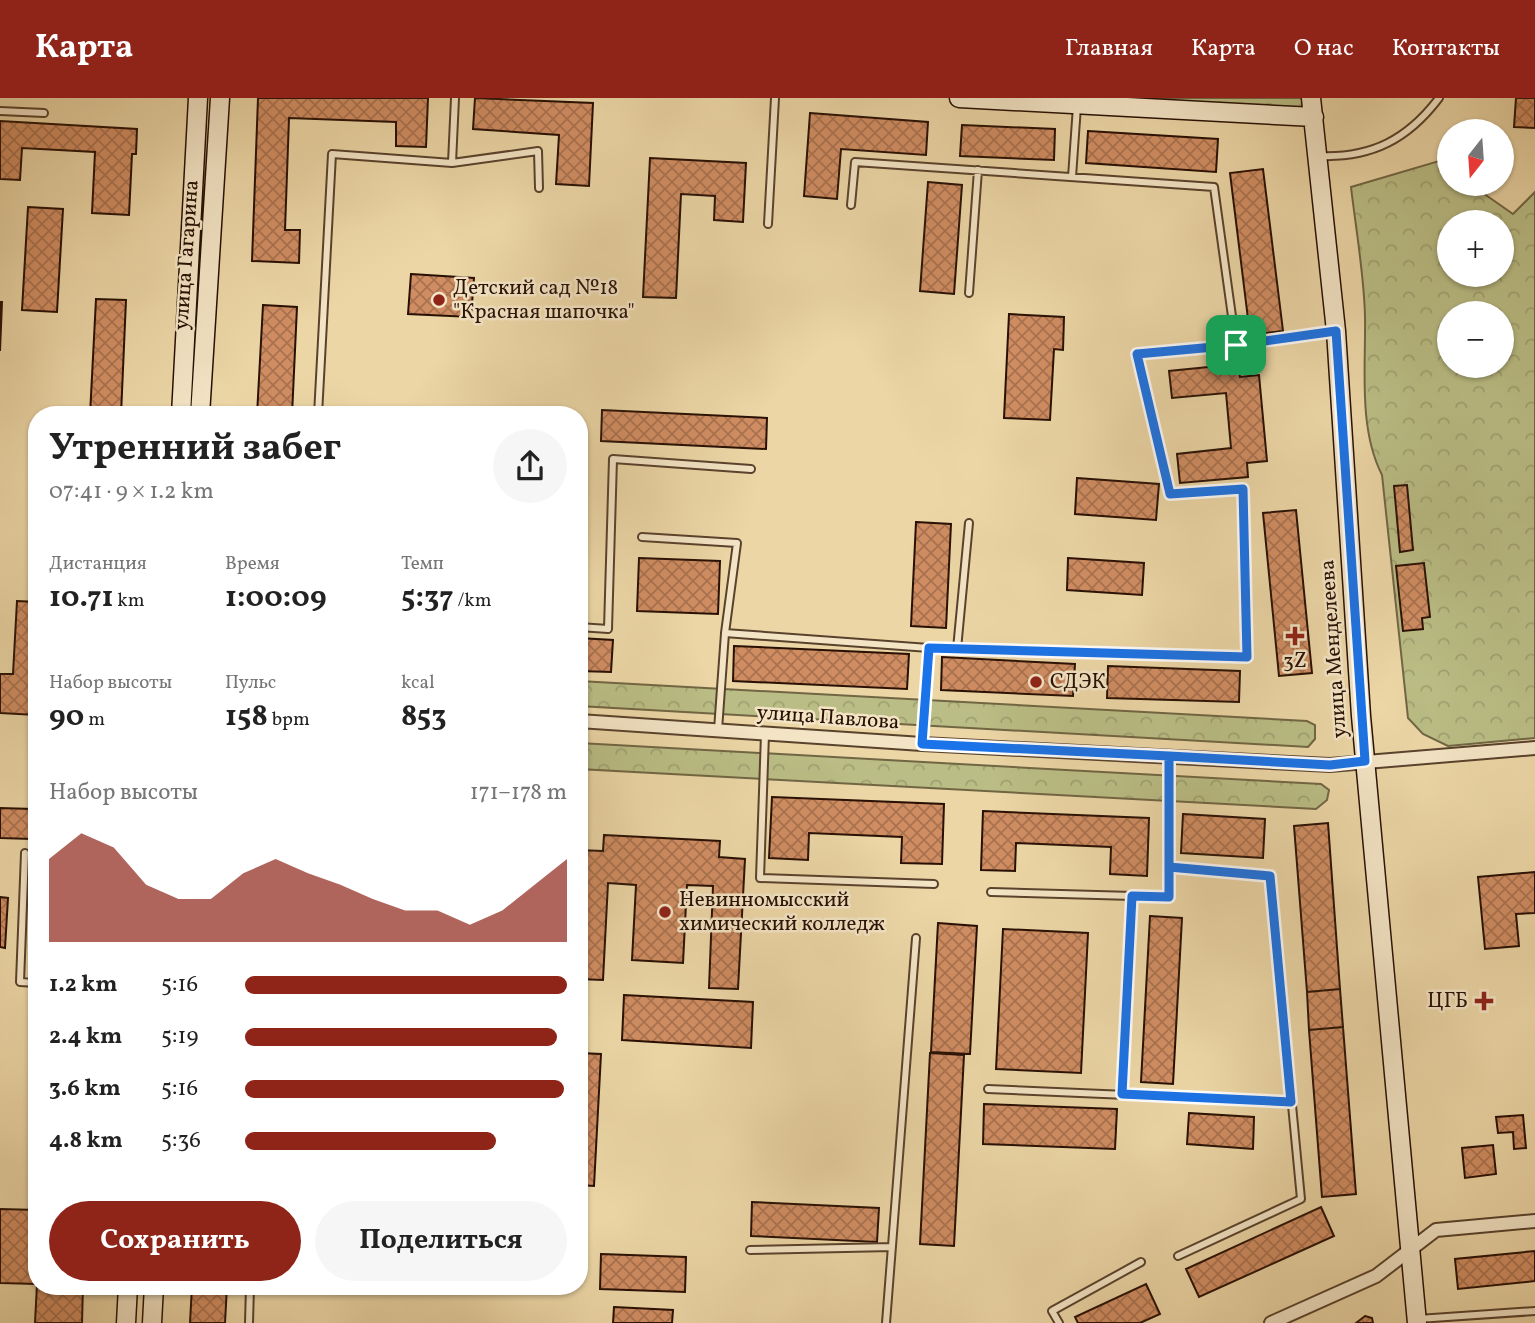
<!DOCTYPE html>
<html lang="ru">
<head>
<meta charset="utf-8">
<style>
  :root { --surface:#fff; --page:#f6f6f6; --text:#222; --muted:#767676; --accent:#8f2418 }
  body { margin:0; font-family:Vollkorn,serif; background:var(--page); color:var(--text); height:100vh; display:flex; flex-direction:column; font-size:26px; white-space:nowrap }
  * { box-sizing:border-box; margin:0 }
  p { font-size:23px; color:var(--muted) }
  .icon { flex:none; width:38px; height:38px; fill:none; stroke:currentColor; stroke-width:2; stroke-linecap:round; stroke-linejoin:round }
  .map { position:relative; flex:1; overflow:hidden }
  .panel { position:absolute; left:28px; top:308px; width:560px; height:889px; display:flex; flex-direction:column; background:var(--surface); border-radius:28px; box-shadow:0 2px 5px #0004 }
  .panel>* { flex:none }
  .needle { width:46px; rotate:197deg }
  .buttons { position:absolute; left:1437px; top:21px; display:grid; gap:14px }
  .buttons a { display:grid; place-items:center; width:77px; height:77px; border-radius:50%; background:var(--surface); box-shadow:0 2px 5px #0004; font-size:35px }
  .pin { position:absolute; display:grid; place-items:center; width:60px; height:60px; color:#fff; margin:-30px; border-radius:14px; box-shadow:0 4px 10px #0006 }
  .round { display:grid; place-items:center; flex:none; width:74px; height:74px; border-radius:37px; background:var(--page) }
  .head { display:flex; align-items:center; justify-content:space-between; height:119px; padding:0 21px }
  h1 { font-size:38px; font-weight:700; line-height:52px }
  .figures { display:grid; grid-template-columns:repeat(3,1fr); gap:10px; height:119px; padding:7px 21px }
  .figures div { display:grid; align-content:center }
  .figures b { font-size:30px; font-weight:700 }
  .figures small { font-size:19px; font-weight:400 }
  .figures p { font-size:19px }
  .chart { height:196px; padding:14px 21px }
  .chart p { display:flex; justify-content:space-between }
  .chart svg { width:100%; height:126px; margin-top:7px; fill:var(--accent); opacity:.7 }
  .button { display:flex; gap:14px; margin-top:auto; padding:14px 21px }
  .button a { flex:1; height:80px; border-radius:42px; background:var(--accent); color:#fff; font-size:28px; font-weight:700; line-height:80px; text-align:center }
  .button a+a { background:var(--page); color:var(--text) }
  ul { padding:0 21px; list-style:none; font-size:23px }
  li { display:grid; grid-template-columns:112px 84px 1fr; align-items:center; height:52px }
  li i { height:18px; border-radius:9px; background:var(--accent) }
  header { display:flex; align-items:center; gap:42px; box-sizing:border-box; height:98px; padding:0 35px; background:var(--accent); color:#fff }
  header strong { font-size:33px }
  nav { display:flex; gap:38px; margin-inline-start:auto; font-size:24px }
  .map>svg:first-child { display:block }
  .forest { fill:url(#forest-crowns); stroke:#716644; stroke-width:2; fill-rule:evenodd }
  .building { fill:url(#building-cross-hatch); stroke:#281004; stroke-width:2 }
  .lines { fill:none; stroke-linecap:round; stroke-linejoin:round }
  .lane-casing { stroke:#59422c; stroke-width:10 }
  .street-casing { stroke:#59422c; stroke-width:16 }
  .secondary-casing { stroke:#281004; stroke-width:21 }
  .lane { stroke:#f3e4c5; stroke-width:6 }
  .street { stroke:#f3e4c5; stroke-width:12 }
  .secondary { stroke:#f3e4c5; stroke-width:18 }
  .route-casing { stroke:#fff; stroke-width:14 }
  .route { stroke:#1a73e8; stroke-width:9 }
  .poi-dot { fill:#8f2418; stroke:#f3e4c5; stroke-width:2.5 }
  .labels { text-anchor:middle; dominant-baseline:central; stroke-width:5; stroke-linejoin:round; paint-order:stroke }
  .street-label { font-size:21px; fill:#281004; stroke:#f3e4c5 }
  .poi-label { font-size:21px; fill:#281004; stroke:#f3e4c5; text-anchor:start }
</style>
</head>
<body>
<header>
<strong>Карта</strong>
<nav><a>Главная</a><a>Карта</a><a>О нас</a><a>Контакты</a></nav>
</header>
<div class="map">
<svg width="1535" height="1225" viewBox="0 0 1535 1225">
  <defs>
    <pattern id="forest-crowns" width="20" height="18" patternUnits="userSpaceOnUse" patternTransform="scale(1.75)"><rect width="20" height="18" fill="#babd85"/><path d="M2 6a3 3 0 1 1 6 0M12 15a3 3 0 1 1 6 0" fill="none" stroke="#a0a171"/></pattern>
    <pattern id="building-cross-hatch" width="8" height="8" patternUnits="userSpaceOnUse" patternTransform="scale(1.75)"><rect width="8" height="8" fill="#d08d62"/><path d="M0 0l8 8M0 8l8-8" fill="none" stroke="#a9724f"/></pattern>
  </defs>
  <rect width="100%" height="100%" fill="#ecd6a6"/>
  <filter id="stains"><feTurbulence type="fractalNoise" baseFrequency=".00286" numOctaves="4"/><feColorMatrix values="0 0 0 0 .2 0 0 0 0 .09 0 0 0 0 .02 0 0 0 .5 -.17"/></filter>
  <radialGradient id="worn" r=".72"><stop offset=".6" stop-color="#630" stop-opacity="0"/><stop offset="1" stop-color="#630" stop-opacity=".3"/></radialGradient>
  <!-- forest -->
  <path class="forest" d="M959,0H1311L1314,19Z
    M1439,63L1449,71V86H1470L1513,116L1535,94V640L1448,648L1423,636L1408,620L1382,377C1358,330 1366,268 1365,218C1364,176 1356,132 1351,89ZM1449,124H1502V177H1449ZM1449,215H1502V268H1449Z
    M579,583L1307,623L1315,627V641L1308,649L579,608Z
    M579,645L1321,686L1329,692L1327,702L1316,711L579,671Z"/>
  <!-- building -->
  <path class="building" d="M258,0H428L426,49L396,48V24L289,20L285,132H300L299,165L252,163Z
    M475,0L593,5L589,88L556,86L559,37L473,31Z
    M1516,0H1535V30L1514,29Z
    M810,15L928,24L926,57L841,51L837,101L804,98Z
    M0,23L137,31L136,56H132L129,117L92,115L95,54L22,50L20,82L0,81Z
    M962,27L1055,31L1054,62L960,58Z
    M1088,33L1218,41L1216,74L1086,65Z
    M650,60L746,65L743,124L714,122L715,98L681,96L676,200L643,199Z
    M1263,71L1283,233L1250,237L1230,75Z
    M928,84L962,87L954,196L920,193Z
    M28,109L63,111L57,214L22,212Z
    M411,176L474,180L471,219L408,216Z
    M96,201L126,202L121,317H90Z
    M0,204H2L0,253Z
    M263,207L297,209L292,317H257Z
    M1009,216L1064,219L1063,252L1054,251L1050,322L1004,320Z
    M1238,266L1240,279L1259,277L1267,363L1247,365L1248,379L1180,385L1177,356L1231,350L1226,295L1172,300L1169,273Z
    M602,312L767,320L766,351L601,343Z
    M1077,380L1159,386L1156,422L1075,416Z
    M1407,387L1413,452L1400,454L1394,388Z
    M1296,412L1312,575L1279,578L1263,415Z
    M916,424L951,426L946,530L911,528Z
    M639,460L720,463L718,516L637,513Z
    M1068,460L1144,465L1142,497L1067,492Z
    M1424,465L1430,519L1422,520L1423,531L1403,533L1396,468Z
    M17,503L37,504L36,617L0,615V576H13Z
    M579,540L613,542L611,574L579,573Z
    M734,548L909,556L907,591L733,583Z
    M942,559L1075,566L1073,598L941,592Z
    M1108,568L1240,573L1239,604L1107,600Z
    M772,699L944,706L942,766L901,765L902,739L809,735L808,762L769,760Z
    M0,710L33,711L31,741L0,740Z
    M983,713L1149,720L1147,778L1110,776L1111,749L1016,745L1015,773L981,772Z
    M1183,716L1265,721L1263,760L1181,755Z
    M1328,725L1340,891L1307,894L1294,728Z
    M604,737L720,743L719,759L745,761L738,891L709,890L713,788L687,787L683,865L632,862L636,787L608,785L603,882L579,881V752L603,753Z
    M1535,774V815L1516,816L1519,848L1485,851L1478,779Z
    M0,799L8,800L5,850L0,849Z
    M1150,818L1182,820L1173,986L1141,984Z
    M938,825L977,828L970,956L931,954Z
    M1003,831L1088,835L1081,975L996,971Z
    M1340,891L1343,929L1309,932L1307,894Z
    M624,897L753,904L751,950L622,942Z
    M1343,929L1356,1096L1322,1099L1309,932Z
    M579,955L601,956L594,1088L579,1087Z
    M930,955L964,957L954,1148L920,1146Z
    M984,1006L1117,1011L1115,1051L983,1046Z
    M1189,1015L1254,1019L1253,1051L1187,1046Z
    M1523,1017L1526,1050L1514,1051L1513,1034L1498,1035L1496,1019Z
    M1493,1047L1496,1076L1465,1080L1462,1050Z
    M752,1104L879,1110L877,1144L751,1138Z
    M1321,1109L1334,1138L1199,1199L1186,1171Z
    M0,1111L37,1112V1188H83L82,1225H35L37,1186L0,1185Z
    M1535,1153V1183L1458,1191L1455,1161Z
    M601,1156L686,1159L685,1194L600,1191Z
    M1146,1186L1160,1216L1140,1225H1078L1075,1219Z
    M192,1188H227L225,1225H190Z
    M614,1209L673,1212L672,1225H613Z
    M1365,1218L1372,1220L1373,1225H1356Z"/>
  <g class="lines">
    <defs>
      <path id="lane" d="M0,13L44,15
        M1320,58C1372,60 1408,41 1439,0
        M452,65L538,53L539,90
        M1072,79L1077,8
        M851,107L855,64L1214,89L1236,247
        M768,126L775,0
        M969,195L978,72
        M318,317L332,56L452,65L455,0
        M642,439L737,445L725,535L718,632
        M579,529L608,531L613,361L751,371
        M725,535L929,550L922,646
        M929,550L1247,559L1243,391L1170,396L1137,256L1251,245L1334,233
        M957,551L969,425
        M765,636L760,780L934,786
        M25,755L20,884L37,885
        M1169,769L1270,777L1301,1101L1178,1158
        M991,794L1169,799V660
        M988,991L1291,1004
        M1122,996L1132,798
        M750,1152L892,1149
        M1418,1221L1535,1213
        M249,1225L250,1188
        M886,1225L916,840
        M1059,1225L1052,1213L1141,1164"/>
      <path id="street" d="M579,623L922,646L1330,667L1535,650
        M1271,1225L1376,1178L1436,1132L1535,1123"/>
      <path id="secondary" d="M959,0L1314,19
        M1311,0L1336,233L1361,618L1417,1225
        M181,317L198,0
        M200,317L220,0
        M126,1225L128,1188
        M152,1225L154,1188"/>
    </defs>
    <!-- lane casing -->
    <use href="#lane" class="lane-casing"/>
    <!-- street casing -->
    <use href="#street" class="street-casing"/>
    <!-- secondary casing -->
    <use href="#secondary" class="secondary-casing"/>
    <!-- lane -->
    <use href="#lane" class="lane"/>
    <!-- street -->
    <use href="#street" class="street"/>
    <!-- secondary -->
    <use href="#secondary" class="secondary"/>
  </g>
  <g class="lines">
    <defs>
      <path id="route" d="M1236,247L1336,233L1365,663L1330,667L1169,658V769L1270,778L1291,1004L1122,996L1132,798L1169,799V658L922,646L929,550L1247,559L1243,391L1170,396L1137,256L1236,247"/>
    </defs>
    <!-- route casing -->
    <use href="#route" class="route-casing"/>
    <!-- route -->
    <use href="#route" class="route"/>
  </g>
  <!-- markers -->
  <g class="poi-dot">
    <circle cx="439" cy="202" r="7"/>
    <path d="M1291.5 527.5h7v7h7v7h-7v7h-7v-7h-7v-7h7z"/>
    <circle cx="1036" cy="584" r="7"/>
    <circle cx="665" cy="814" r="7"/>
    <path d="M1480.5 892.5h7v7h7v7h-7v7h-7v-7h-7v-7h7z"/>
  </g>
  <g class="labels">
    <!-- street labels -->
    <g class="street-label">
      <text transform="translate(187 157) rotate(-86)">улица Гагарина</text>
      <text transform="translate(1334 551) rotate(-94)">улица Менделеева</text>
      <text transform="translate(828 620) rotate(4)">улица Павлова</text>
    </g>
    <!-- poi labels -->
    <g class="poi-label">
      <text x="453" y="190">Детский сад №18<tspan x="453" dy="24">"Красная шапочка"</tspan></text>
      <text x="1295" y="563" text-anchor="middle">3Z</text>
      <text x="1050" y="584">СДЭК</text>
      <text x="679" y="802">Невинномысский<tspan x="679" dy="24">химический колледж</tspan></text>
      <text x="1468" y="903" text-anchor="end">ЦГБ</text>
    </g>
  </g>
  <rect width="100%" height="100%" filter="url(#stains)"/>
  <rect width="100%" height="100%" fill="url(#worn)"/>
</svg>
<div class="buttons">
<a><svg class="needle" viewBox="-14 -14 28 28"><path d="M0-13l5 13h-10z" fill="#e53935"/><path d="M0 13l5-13h-10z" fill="#767676"/></svg></a>
<a>+</a>
<a>−</a>
</div>
<div class="pin" style="left:1236px;top:247px;background:#1e9e55"><svg class="icon" aria-label="arrive" viewBox="0 0 24 24"><path d="M6 21V4h12l-3 4 3 4H6"/></svg></div>
<section class="panel">
<div class="head"><div><h1>Утренний забег</h1><p>07:41 · 9 × 1.2 km</p></div><a class="round"><svg class="icon" aria-label="share" viewBox="0 0 24 24"><path d="M12 15V3M7 8l5-5 5 5M5 13v7h14v-7"/></svg></a></div>
<div class="figures">
<div><p>Дистанция</p><b>10.71<small> km</small></b></div>
<div><p>Время</p><b>1:00:09</b></div>
<div><p>Темп</p><b>5:37<small> /km</small></b></div>
</div>
<div class="figures">
<div><p>Набор высоты</p><b>90<small> m</small></b></div>
<div><p>Пульс</p><b>158<small> bpm</small></b></div>
<div><p>kcal</p><b>853</b></div>
</div>
<div class="chart"><p><span>Набор высоты</span>171–178 m</p>
<svg viewBox="0 0 160 44" preserveAspectRatio="none"><path d="M0 44V15L10 6L20 11L30 24L40 29L50 29L60 20L70 15L80 20L90 24L100 29L110 33L120 33L130 38L140 33L150 24L160 15V44z"/></svg>
</div>
<ul>
<li><b>1.2 km</b>5:16<i style="width:100%"></i></li>
<li><b>2.4 km</b>5:19<i style="width:97%"></i></li>
<li><b>3.6 km</b>5:16<i style="width:99%"></i></li>
<li><b>4.8 km</b>5:36<i style="width:78%"></i></li>
</ul>
<div class="button"><a>Сохранить</a><a>Поделиться</a></div>
</section>
</div>
</body>
</html>
